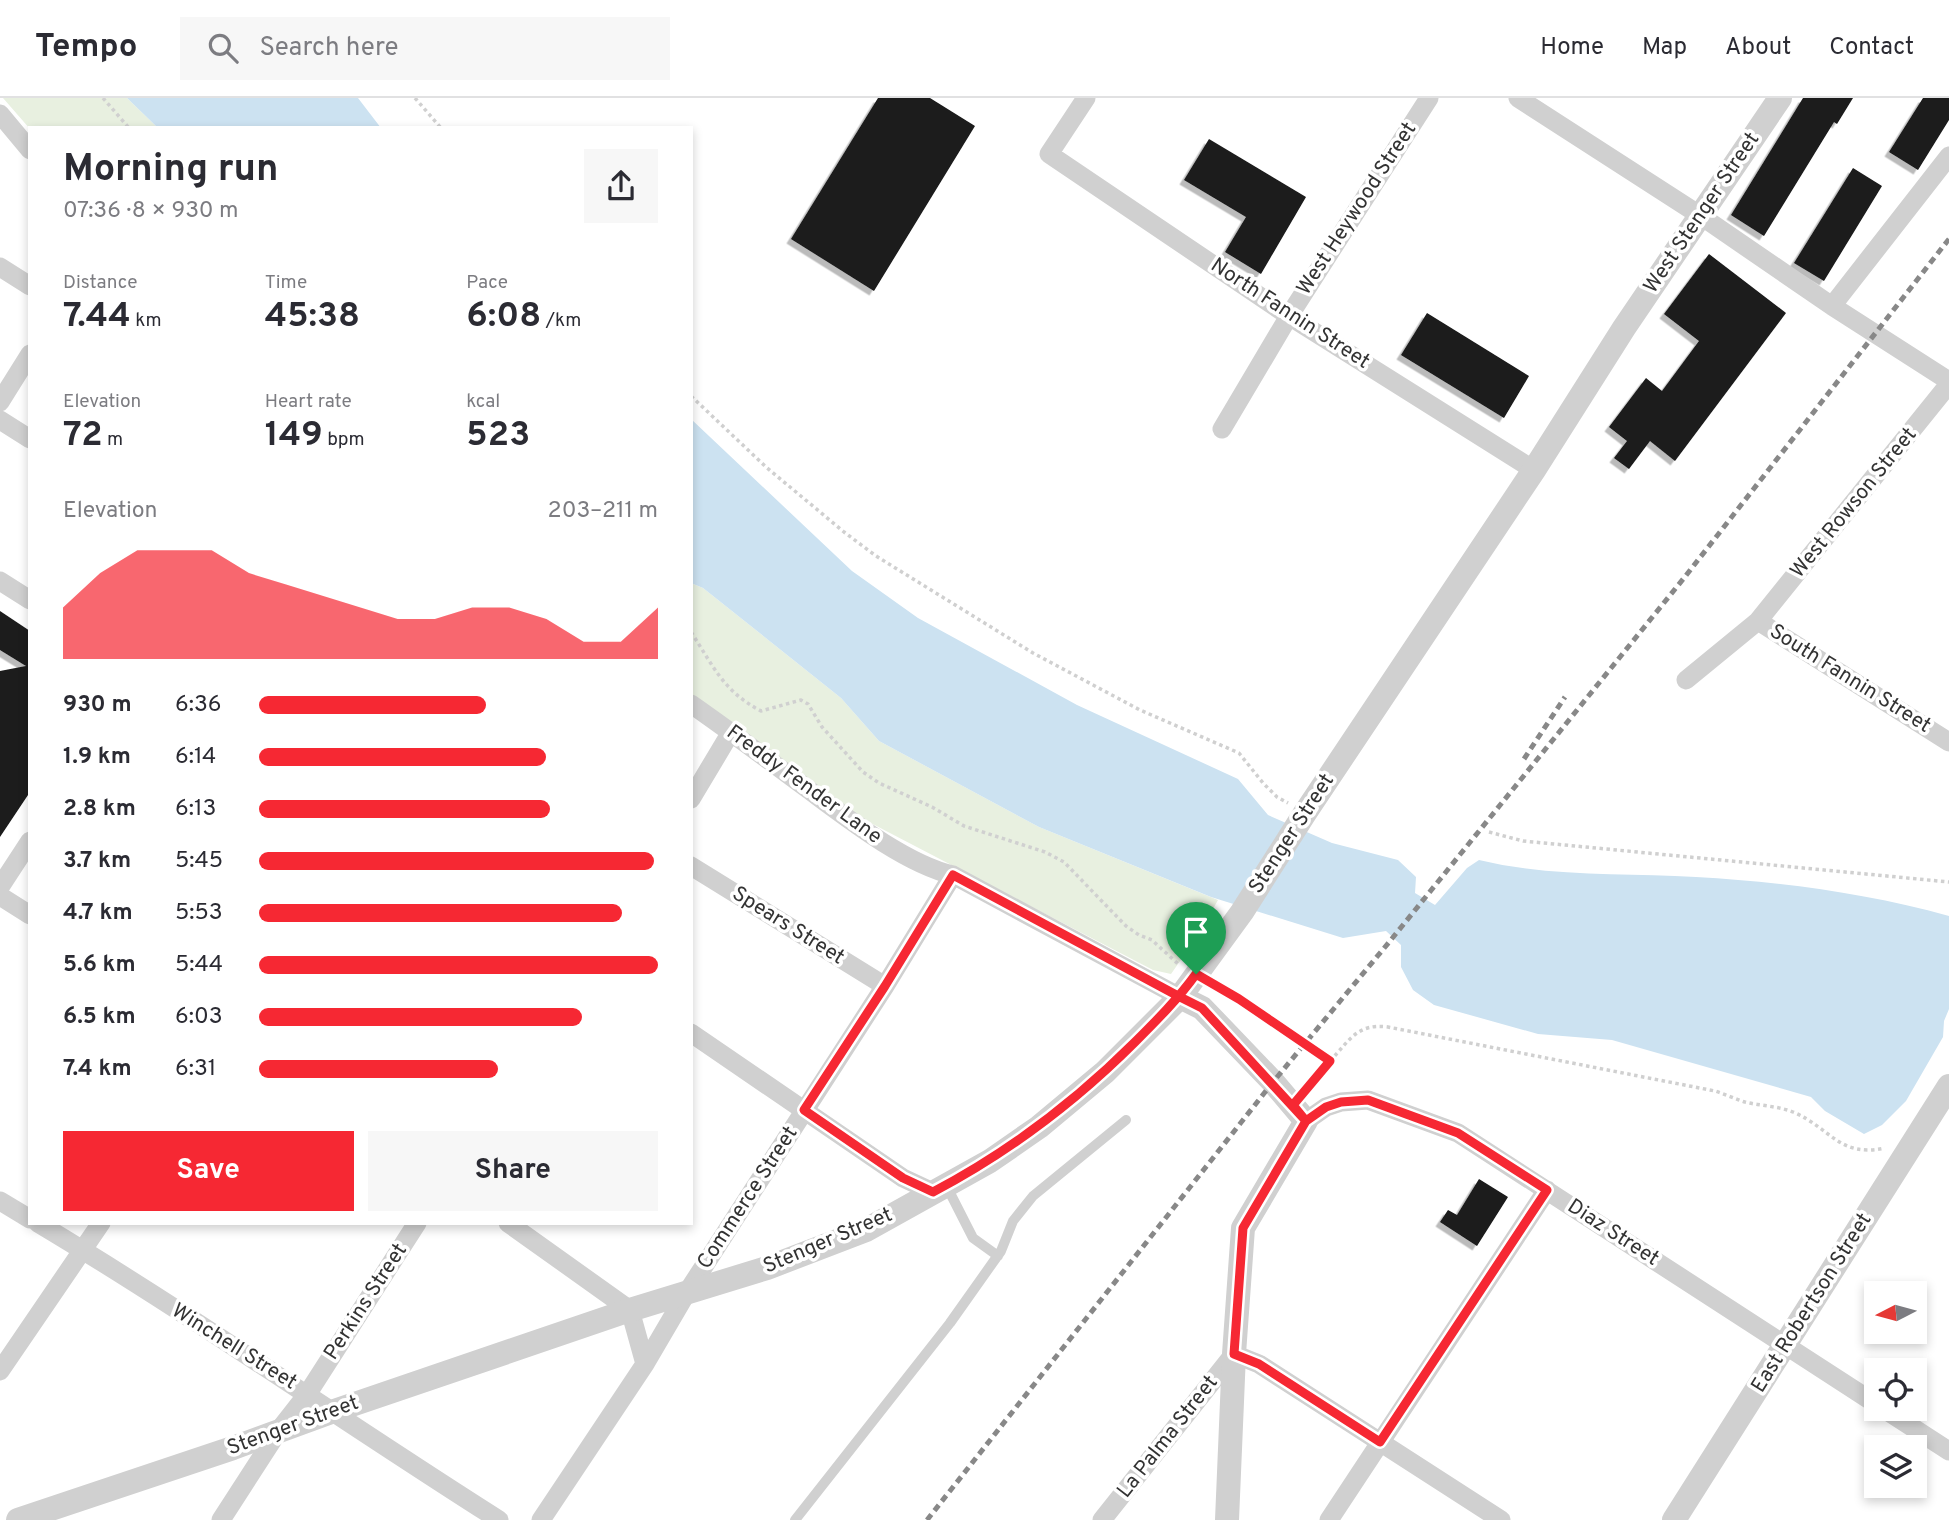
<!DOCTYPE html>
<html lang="en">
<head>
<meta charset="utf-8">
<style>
  :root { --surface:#fff; --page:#f7f7f7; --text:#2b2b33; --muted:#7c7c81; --line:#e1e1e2; --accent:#f62833 }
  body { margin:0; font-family:Overpass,sans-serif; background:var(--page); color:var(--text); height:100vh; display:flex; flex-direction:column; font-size:26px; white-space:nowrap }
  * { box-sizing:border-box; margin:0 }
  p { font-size:23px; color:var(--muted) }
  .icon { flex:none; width:38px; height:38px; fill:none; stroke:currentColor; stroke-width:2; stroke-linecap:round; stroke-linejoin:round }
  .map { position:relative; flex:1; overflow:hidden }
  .drawer { position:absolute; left:28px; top:28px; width:665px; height:1099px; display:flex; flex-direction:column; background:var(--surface); border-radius:0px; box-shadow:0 4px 10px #0003 }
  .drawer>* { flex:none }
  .needle { width:46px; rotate:264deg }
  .tools { position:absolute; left:1864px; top:1183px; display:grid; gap:14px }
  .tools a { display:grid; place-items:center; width:63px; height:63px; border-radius:0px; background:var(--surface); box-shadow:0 4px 10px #0003; font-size:35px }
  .pin { position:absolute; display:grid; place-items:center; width:60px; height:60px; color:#fff; margin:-72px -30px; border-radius:50% 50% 50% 0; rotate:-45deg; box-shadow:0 0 7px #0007 }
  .pin .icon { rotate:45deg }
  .round { display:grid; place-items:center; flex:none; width:74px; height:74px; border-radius:0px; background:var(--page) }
  .headline { display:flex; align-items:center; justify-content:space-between; height:119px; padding:0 35px }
  h1 { font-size:38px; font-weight:700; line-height:52px }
  .stats { display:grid; grid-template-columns:repeat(3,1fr); gap:10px; height:119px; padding:7px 35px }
  .stats div { display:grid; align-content:center }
  .stats b { font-size:35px; font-weight:700 }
  .stats small { font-size:19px; font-weight:400 }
  .stats p { font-size:19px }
  .chart { height:196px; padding:14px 35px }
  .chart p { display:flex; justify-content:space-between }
  .chart svg { width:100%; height:126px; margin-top:7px; fill:var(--accent); opacity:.7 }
  .cta { display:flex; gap:14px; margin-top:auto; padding:14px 35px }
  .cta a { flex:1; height:80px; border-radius:0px; background:var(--accent); color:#fff; font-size:28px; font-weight:700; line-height:80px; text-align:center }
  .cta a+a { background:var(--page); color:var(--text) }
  ul { padding:0 35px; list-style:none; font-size:23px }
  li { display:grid; grid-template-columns:112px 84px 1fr; align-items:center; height:52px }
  li i { height:18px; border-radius:9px; background:var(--accent) }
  header { display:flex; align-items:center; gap:42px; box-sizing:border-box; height:98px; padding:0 35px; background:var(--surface); border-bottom:2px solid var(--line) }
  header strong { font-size:33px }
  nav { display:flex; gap:38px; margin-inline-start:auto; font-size:24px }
  .search { width:490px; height:63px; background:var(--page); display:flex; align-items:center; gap:18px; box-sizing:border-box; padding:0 24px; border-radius:0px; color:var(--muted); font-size:26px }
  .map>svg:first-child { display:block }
  .green { fill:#e8f0e0 }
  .water { fill:#cce2f1 }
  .building { fill:#1a1a1a; filter:url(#shadow) }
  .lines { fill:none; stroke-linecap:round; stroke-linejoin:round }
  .path { stroke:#d0d0d0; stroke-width:3.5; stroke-dasharray:3.5 3.5; stroke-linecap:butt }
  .service { stroke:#d0d0d0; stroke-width:10 }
  .minor { stroke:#d0d0d0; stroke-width:19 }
  .tertiary { stroke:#d0d0d0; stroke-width:24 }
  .rail { stroke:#888; stroke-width:5; stroke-dasharray:7 5; stroke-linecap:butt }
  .route-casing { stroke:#fff; stroke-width:14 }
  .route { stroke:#f62833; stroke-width:9 }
  .labels { text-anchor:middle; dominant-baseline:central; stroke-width:7; stroke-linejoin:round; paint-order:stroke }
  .street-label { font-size:21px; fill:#333; stroke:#fff }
</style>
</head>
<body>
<header>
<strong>Tempo</strong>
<div class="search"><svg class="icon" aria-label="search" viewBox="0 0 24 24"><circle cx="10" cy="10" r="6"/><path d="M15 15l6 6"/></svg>Search here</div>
<nav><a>Home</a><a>Map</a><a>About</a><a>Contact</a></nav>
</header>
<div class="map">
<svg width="1949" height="1422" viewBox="0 0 1949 1422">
  <defs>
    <filter id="shadow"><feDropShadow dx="-4.5" dy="4.5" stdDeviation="0" flood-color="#0004"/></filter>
  </defs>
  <rect width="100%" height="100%" fill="#fff"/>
  <!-- green -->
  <path class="green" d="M3,0H127L158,30L30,31Z
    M691,485L703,490L841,600L879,643L1039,729L1218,802L1199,836L1171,876L1153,872L865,722L691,601Z"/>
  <!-- water -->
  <path class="water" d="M127,0H358L381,30H158Z
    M691,321L852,473L918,520L1077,607L1238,681L1268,717L1332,745L1398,762L1416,779L1415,795L1435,807L1467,770L1479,762C1549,779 1625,775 1696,779C1782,784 1866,795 1949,818V911L1944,923L1943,939L1906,1003L1882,1027L1864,1036L1825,1013L1811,999L1612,942L1538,936L1434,907L1413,892L1401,869V847L1386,833L1343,840L1211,799L1039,729L879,643L841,600L703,490L691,485Z"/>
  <!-- building -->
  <path class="building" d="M878,0H930L975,28L874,193L791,141Z
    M1803,0H1853L1837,26L1834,24L1764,138L1731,117Z
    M1923,0H1949V22L1918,72L1889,54Z
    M1209,41L1306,99L1261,176L1225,154L1246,119L1184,82Z
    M1853,70L1882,88L1824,183L1794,165Z
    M1709,156L1786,215L1675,363L1650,343L1629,371L1614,360L1627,343L1609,329L1646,280L1662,293L1699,243L1664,216Z
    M1427,215L1529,278L1504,320L1401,257Z
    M0,513L30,533V694L0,739V573L26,568L0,552Z
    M1479,1081L1508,1099L1477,1148L1440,1124L1448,1112L1457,1117Z"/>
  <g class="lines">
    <!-- path -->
    <path class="path" d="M103,0L129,30
      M415,0L441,30
      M691,298L766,369L844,434L876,458L1033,555L1140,612L1239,655L1263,685L1277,699L1288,705
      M691,534C714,569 723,593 761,613L801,602L808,606L822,629L863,674L879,685L932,709L964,728L1045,754L1064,764L1126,828L1139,837L1152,842L1178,866
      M1489,734L1523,743L1949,784
      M1212,885L1239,901L1330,963L1306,991
      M1330,963C1350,942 1357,925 1388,929L1715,993C1725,996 1735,1001 1745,1004C1761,1008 1778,1008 1793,1014C1831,1030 1839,1060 1885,1050"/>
    <!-- service -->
    <path class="service" d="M946,1087L973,1140L998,1158
      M795,1422L950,1225L1001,1153L1013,1123L1033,1098L1126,1022"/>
    <!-- minor -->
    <path class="minor" d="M1086,0L1049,56L1289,218L1534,372
      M1518,0L1701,118L1832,208L1949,283
      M0,16L30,52
      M0,169L30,188
      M1832,208L1949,58
      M0,304L30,256
      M0,322L30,341
      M1222,331L1289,218L1429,0
      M0,483L30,502
      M1758,523L1949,286
      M1686,582L1758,523L1949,644
      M691,606C731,634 770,663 809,692C848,721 906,766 953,777L1180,899
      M691,701L731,634
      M691,768L885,888
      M0,789L30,743
      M0,798L30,817
      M691,935L903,1080L933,1094
      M1306,1023L1326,1009L1341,1004L1368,1002L1458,1035L1876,1306
      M0,1103L30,1121
      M38,1125C195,1219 344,1324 499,1422
      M508,1125L630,1212L645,1266
      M0,1273L101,1125
      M1884,1311L1949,1353
      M221,1422L279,1332L308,1295L417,1125
      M541,1422L645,1266L686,1196L885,888L953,777
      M1102,1422L1234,1256L1259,1266L1501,1422
      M1329,1422L1547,1092"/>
    <!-- tertiary -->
    <path class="tertiary" d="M1180,899L1202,910L1273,984L1306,1023L1243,1130L1234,1256L1227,1422
      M18,1422L233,1350L334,1313L630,1212L767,1170L866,1132L990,1063L1039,1029L1105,974L1180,899L1242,814L1305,715L1534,372L1624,230L1780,0
      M1674,1422L1949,988"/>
    <!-- rail -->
    <path class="rail" d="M1524,661L1565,599
      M927,1422L1273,984L1390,843L1684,480L1949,141"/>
  </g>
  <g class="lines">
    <defs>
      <path id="route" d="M1196,876C1178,901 1157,922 1135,944C1075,1004 1009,1054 933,1094L903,1080L804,1012L885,888L953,777L1180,899L1202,910L1306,1023L1326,1009L1341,1004L1368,1002L1458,1035L1547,1092L1380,1344L1259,1266L1234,1256L1243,1130L1306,1023L1293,1007L1330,963L1239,901L1196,876"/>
    </defs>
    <!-- route casing -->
    <use href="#route" class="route-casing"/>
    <!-- route -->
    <use href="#route" class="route"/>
  </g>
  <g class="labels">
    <!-- street labels -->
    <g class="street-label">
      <text transform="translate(1357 111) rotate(-57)">West Heywood Street</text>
      <text transform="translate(1702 115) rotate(-56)">West Stenger Street</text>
      <text transform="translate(1290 216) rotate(33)">North Fannin Street</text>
      <text transform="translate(1854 405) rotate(-51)">West Rowson Street</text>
      <text transform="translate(1850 581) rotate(32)">South Fannin Street</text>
      <text transform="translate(804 687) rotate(36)">Freddy Fender Lane</text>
      <text transform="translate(1292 736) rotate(-57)">Stenger Street</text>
      <text transform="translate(788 828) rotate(32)">Spears Street</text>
      <text transform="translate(748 1100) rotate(-57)">Commerce Street</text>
      <text transform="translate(1613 1135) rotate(33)">Diaz Street</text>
      <text transform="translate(828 1143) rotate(-23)">Stenger Street</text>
      <text transform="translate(366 1204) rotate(-57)">Perkins Street</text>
      <text transform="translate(1812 1205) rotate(-58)">East Robertson Street</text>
      <text transform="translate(234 1249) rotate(32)">Winchell Street</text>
      <text transform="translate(293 1328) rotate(-20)">Stenger Street</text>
      <text transform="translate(1168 1339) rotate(-52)">La Palma Street</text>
    </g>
  </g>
</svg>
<div class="tools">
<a><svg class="needle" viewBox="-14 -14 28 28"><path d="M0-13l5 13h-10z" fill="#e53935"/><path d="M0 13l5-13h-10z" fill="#7c7c81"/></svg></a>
<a><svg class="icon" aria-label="locate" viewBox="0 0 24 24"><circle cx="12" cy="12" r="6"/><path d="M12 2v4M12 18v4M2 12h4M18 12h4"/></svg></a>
<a><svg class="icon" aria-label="layers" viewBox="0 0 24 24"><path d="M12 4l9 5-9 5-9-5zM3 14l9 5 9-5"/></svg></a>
</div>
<div class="pin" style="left:1196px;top:876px;background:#1e9e55"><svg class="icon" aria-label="arrive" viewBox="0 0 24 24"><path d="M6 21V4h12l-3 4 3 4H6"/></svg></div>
<section class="drawer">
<div class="headline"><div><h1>Morning run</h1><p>07:36 · 8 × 930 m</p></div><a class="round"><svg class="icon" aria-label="share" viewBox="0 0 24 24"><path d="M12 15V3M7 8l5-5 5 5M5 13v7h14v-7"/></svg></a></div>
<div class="stats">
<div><p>Distance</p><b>7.44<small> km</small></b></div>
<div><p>Time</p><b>45:38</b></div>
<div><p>Pace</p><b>6:08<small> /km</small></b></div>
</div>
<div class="stats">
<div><p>Elevation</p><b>72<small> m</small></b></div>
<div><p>Heart rate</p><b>149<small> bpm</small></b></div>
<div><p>kcal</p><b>523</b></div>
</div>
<div class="chart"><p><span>Elevation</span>203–211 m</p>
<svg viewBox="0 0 160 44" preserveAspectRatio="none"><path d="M0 44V26L10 14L20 6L30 6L40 6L50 14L60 18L70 22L80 26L90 30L100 30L110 26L120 26L130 30L140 38L150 38L160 26V44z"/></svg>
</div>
<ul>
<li><b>930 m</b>6:36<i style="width:57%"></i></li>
<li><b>1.9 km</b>6:14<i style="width:72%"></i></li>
<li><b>2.8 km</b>6:13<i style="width:73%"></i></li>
<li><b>3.7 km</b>5:45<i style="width:99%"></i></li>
<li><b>4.7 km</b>5:53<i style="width:91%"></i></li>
<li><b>5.6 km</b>5:44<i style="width:100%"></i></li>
<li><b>6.5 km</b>6:03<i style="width:81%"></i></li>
<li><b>7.4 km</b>6:31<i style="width:60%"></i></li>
</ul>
<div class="cta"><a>Save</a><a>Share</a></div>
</section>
</div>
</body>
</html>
